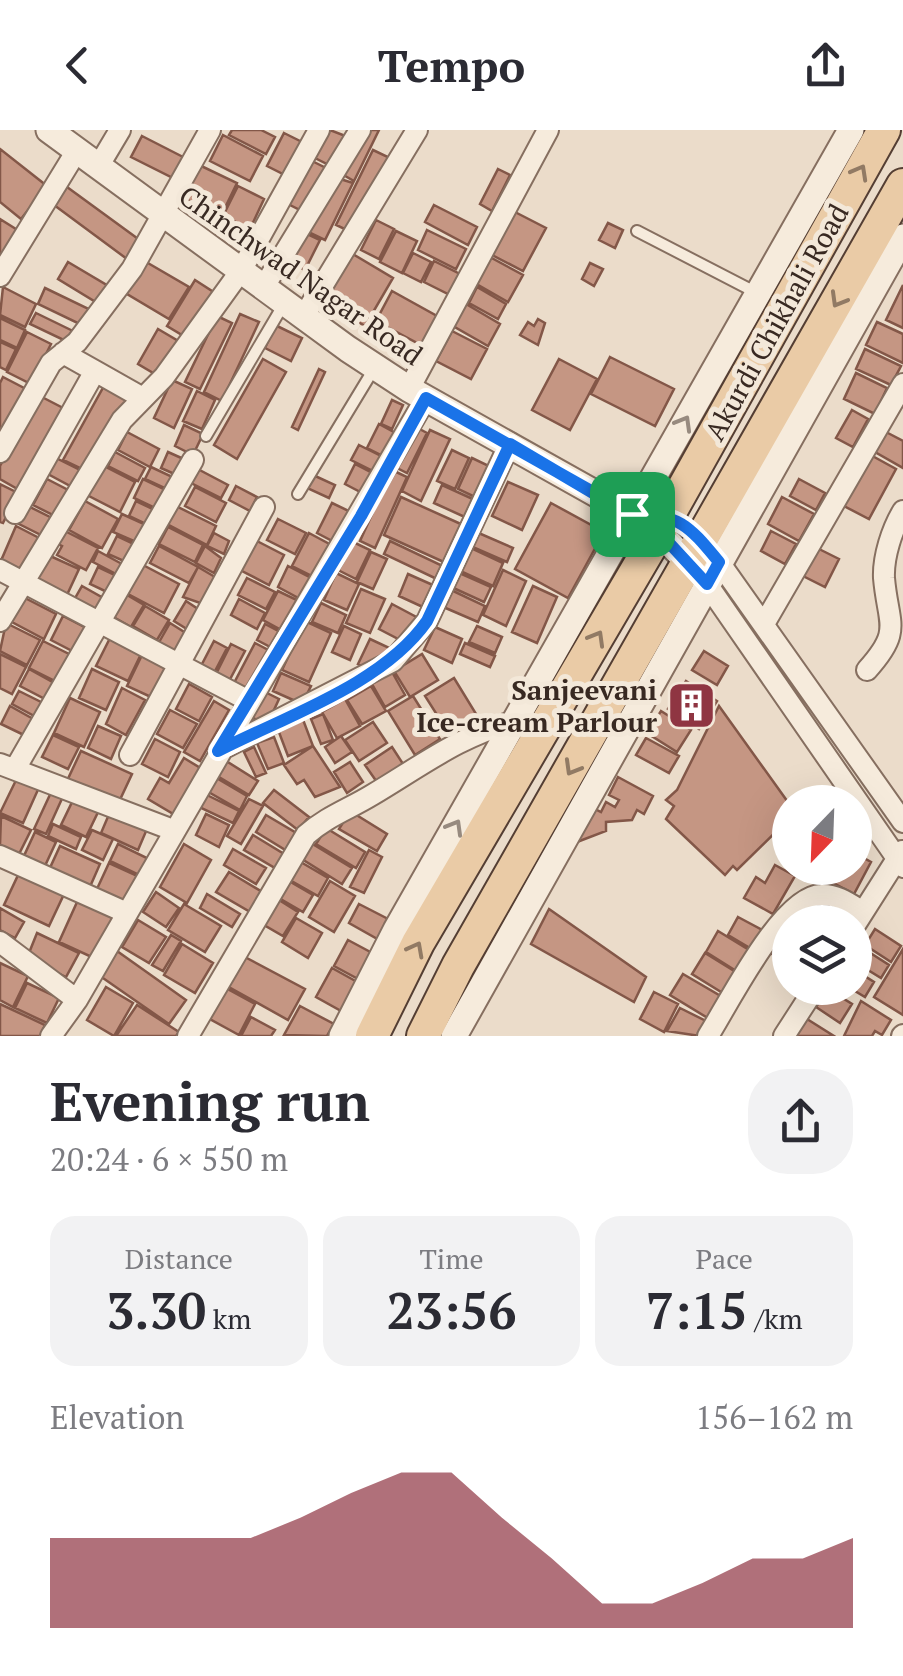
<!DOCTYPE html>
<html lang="en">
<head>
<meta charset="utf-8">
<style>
  :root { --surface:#fff; --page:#f2f2f3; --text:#2b2b33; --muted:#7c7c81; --accent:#8f3542 }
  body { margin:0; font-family:"PT Serif",serif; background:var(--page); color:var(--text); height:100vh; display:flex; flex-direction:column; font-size:38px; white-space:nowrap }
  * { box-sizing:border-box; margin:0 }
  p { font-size:32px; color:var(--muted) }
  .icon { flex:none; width:55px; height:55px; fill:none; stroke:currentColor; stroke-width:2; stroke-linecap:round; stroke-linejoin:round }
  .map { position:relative; height:906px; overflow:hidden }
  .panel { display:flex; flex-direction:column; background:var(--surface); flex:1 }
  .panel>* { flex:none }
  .needle { width:65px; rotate:203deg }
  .fabs { position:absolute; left:772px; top:655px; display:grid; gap:20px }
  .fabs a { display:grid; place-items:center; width:100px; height:100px; border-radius:50%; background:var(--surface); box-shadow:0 10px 40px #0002; font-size:50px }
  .pin { position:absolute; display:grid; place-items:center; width:85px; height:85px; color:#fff; margin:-42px; border-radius:20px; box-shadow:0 5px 15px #0006 }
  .round { display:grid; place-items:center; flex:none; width:105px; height:105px; border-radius:40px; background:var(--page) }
  .overview { display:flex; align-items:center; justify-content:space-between; height:170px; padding:0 50px }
  h1 { font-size:55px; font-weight:600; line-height:75px }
  .stats { display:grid; grid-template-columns:repeat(3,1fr); gap:15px; height:170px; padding:10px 50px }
  .stats div { display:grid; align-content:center; border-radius:25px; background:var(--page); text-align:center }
  .stats b { font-size:50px; font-weight:600 }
  .stats small { font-size:28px; font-weight:400 }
  .stats p { font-size:28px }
  .chart { height:280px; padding:20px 50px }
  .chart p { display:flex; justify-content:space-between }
  .chart svg { width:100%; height:180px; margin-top:10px; fill:var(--accent); opacity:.7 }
  header { display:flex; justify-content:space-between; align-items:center; height:130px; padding:0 50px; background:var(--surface); font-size:45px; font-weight:600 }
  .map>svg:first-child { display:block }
  .building { fill:#c59683; stroke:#835748; stroke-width:2.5 }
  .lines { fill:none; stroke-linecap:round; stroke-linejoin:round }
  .service-casing { stroke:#866f60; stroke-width:14 }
  .minor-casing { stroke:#866f60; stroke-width:24 }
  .tertiary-casing { stroke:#866f60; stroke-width:29 }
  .primary-casing { stroke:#543e33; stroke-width:36 }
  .service { stroke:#f6ebdc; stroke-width:10 }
  .minor { stroke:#f6ebdc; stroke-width:20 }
  .tertiary { stroke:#f6ebdc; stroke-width:25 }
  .primary { stroke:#eacba6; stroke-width:32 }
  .oneway { stroke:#917a64 }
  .oneway2 { stroke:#978a7f }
  .route-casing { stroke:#fff; stroke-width:20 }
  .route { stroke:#1a73e8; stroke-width:12 }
  .labels { text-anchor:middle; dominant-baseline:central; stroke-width:10; stroke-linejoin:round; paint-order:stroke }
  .street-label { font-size:28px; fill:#382922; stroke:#f3e8d9 }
  .poi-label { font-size:28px; font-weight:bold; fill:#382922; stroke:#f3e8d9; text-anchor:end }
</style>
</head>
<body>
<header><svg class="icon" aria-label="back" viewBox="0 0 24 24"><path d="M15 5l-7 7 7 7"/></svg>Tempo<svg class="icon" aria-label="share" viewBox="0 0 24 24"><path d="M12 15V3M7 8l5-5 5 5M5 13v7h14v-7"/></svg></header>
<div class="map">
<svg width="903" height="906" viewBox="0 0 903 906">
  <rect width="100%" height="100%" fill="#ebdcca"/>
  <!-- building -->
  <path class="building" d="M232,0H261L275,7L266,24L229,5Z
    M330,0L348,7L333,37L315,28Z
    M364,0H379L354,51L340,43Z
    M284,3L306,14L289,47L267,36Z
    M223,5L263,26L250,51L210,31Z
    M142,6L185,28L175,49L131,27Z
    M0,19L47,56L21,89L0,72Z
    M373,20L390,28L351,102L336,95Z
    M308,29L328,39L306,83L286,73Z
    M195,33L237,53L221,86L179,66Z
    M498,39L510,45L492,81L480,74Z
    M337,48L353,53L325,110L306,101Z
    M238,56L264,69L250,99L223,86Z
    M67,57L141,111L127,129L54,75Z
    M434,75L477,97L468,115L425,92Z
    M513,81L546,98L523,141L490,124Z
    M0,89L24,104L6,130L0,126Z
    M376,90L394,99L379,129L361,120Z
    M608,93L623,100L615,118L599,110Z
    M427,100L466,119L456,139L418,120Z
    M301,101L320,110L305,140L286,130Z
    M396,101L417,111L402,143L380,132Z
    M351,123L393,148L365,196L323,171Z
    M413,123L431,132L421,152L403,143Z
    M488,126L523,145L508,172L473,152Z
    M141,129L189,157L169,189L122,161Z
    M434,131L464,146L454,167L424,152Z
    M68,132L110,157L99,174L58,149Z
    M590,133L603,139L594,156L582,149Z
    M195,150L215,163L187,208L167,196Z
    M903,155V198L886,190Z
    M3,157L36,174L25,197L0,185Z
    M477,157L506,174L498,189L469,173Z
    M45,158L93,181L86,197L38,174Z
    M392,161L437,186L421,215L376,191Z
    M466,174L500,194L488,216L453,196Z
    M36,183L75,202L70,213L30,194Z
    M240,184L259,192L222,271L204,262Z
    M217,186L232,193L200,259L185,252Z
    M0,188L25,200L17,218L0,210Z
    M538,189L545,193L538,215L520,205L528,192L534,196Z
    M877,192L903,204V233L866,215Z
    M275,195L302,208L291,231L265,218Z
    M158,199L180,212L160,247L138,234Z
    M452,201L487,219L471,249L436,231Z
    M27,202L51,214L31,254L7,242Z
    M0,212L16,219L6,240L0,237Z
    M865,219L901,236L891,255L856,239Z
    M610,227L674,259L655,296L591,264Z
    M263,229L286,242L237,329L214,315Z
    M559,229L597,249L570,300L532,280Z
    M319,239L325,242L298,300L292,297Z
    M856,243L887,258L875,284L844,269Z
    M3,247L26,259L0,311V253Z
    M172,250L192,259L174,298L154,288Z
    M104,256L130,271L86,341L63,330Z
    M197,261L215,270L202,299L183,291Z
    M38,265L65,279L21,361L0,349V336Z
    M392,270L403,275L392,299L381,294Z
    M852,280L868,289L853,317L836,308Z
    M379,294L401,306L389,329L367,318Z
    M184,295L203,304L193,325L175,316Z
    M412,295L427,303L407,343L393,336Z
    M430,300L450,309L421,371L402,361Z
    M127,302L159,319L150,337L118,320Z
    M886,302L903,311V338L875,322Z
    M359,315L383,327L375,342L351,330Z
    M452,320L469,328L455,359L437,351Z
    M115,322L145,338L138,351L108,336Z
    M168,322L188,331L181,347L161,338Z
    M867,323L896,339L869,389L840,374Z
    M54,327L82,341L74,358L46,343Z
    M472,328L489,336L475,367L458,359Z
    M100,334L135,352L120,382L85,364Z
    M355,334L380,347L370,367L345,354Z
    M192,336L228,355L221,368L185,350Z
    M151,337L179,350L173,362L145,349Z
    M392,340L407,347L375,418L360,411Z
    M313,345L335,355L329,368L307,358Z
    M47,349L72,362L57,387L33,375Z
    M143,349L166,360L157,379L134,368Z
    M799,349L825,363L816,380L790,366Z
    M508,352L538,365L522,400L492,386Z
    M0,354L18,363L3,393L0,392Z
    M442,355L475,370L467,388L434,373Z
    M236,356L257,367L250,381L229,370Z
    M195,357L226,373L216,392L185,376Z
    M401,367L463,395L446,433L384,405Z
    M782,367L814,384L799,411L768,394Z
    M85,371L118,389L102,418L69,400Z
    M136,371L159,382L152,397L129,386Z
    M332,373L355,384L340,415L317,403Z
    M551,373L604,402L568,468L515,439Z
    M26,375L56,390L47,408L17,393Z
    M176,376L216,396L207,415L167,394Z
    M122,384L144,394L136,412L113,402Z
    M278,389L306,403L295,424L267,410Z
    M16,396L43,410L24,446L0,433Z
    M168,397L203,415L195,432L159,414Z
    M61,399L98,418L86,440L57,425L62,416L54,412Z
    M474,401L513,418L507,432L468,415Z
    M771,401L796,414L785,434L761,421Z
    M214,403L229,411L224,424L207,416Z
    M309,403L335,417L318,449L292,436Z
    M117,406L134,414L126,432L108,424Z
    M255,410L284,425L269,455L240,440Z
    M351,411L370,420L356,449L338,440Z
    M390,411L447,438L441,451L384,424Z
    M159,416L198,437L189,453L150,433Z
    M205,416L221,428L214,443L196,433Z
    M469,417L503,433L493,456L458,440Z
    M815,417L839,429L825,457L801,445Z
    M98,421L122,434L118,445L93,432Z
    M371,422L387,429L373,459L357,452Z
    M48,425L79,439L66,467L35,452Z
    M143,435L179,454L164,483L128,464Z
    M288,436L315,450L304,471L278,457Z
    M98,437L115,445L107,462L90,454Z
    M198,437L215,447L203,474L183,467Z
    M503,440L526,451L506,496L483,485Z
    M455,441L491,457L484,472L449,456Z
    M336,443L359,454L347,480L324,470Z
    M408,444L435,456L425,478L399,466Z
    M247,448L275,462L266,479L238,465Z
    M82,456L105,469L97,483L74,470Z
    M533,456L557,467L537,513L512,502Z
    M361,459L385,469L370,503L346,493Z
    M449,459L485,476L478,492L441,476Z
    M278,461L301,472L285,502L263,490Z
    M122,462L144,475L131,497L110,485Z
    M23,467L56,484L44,509L10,491Z
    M239,469L265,483L257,499L231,485Z
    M186,471L201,481L190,501L174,491Z
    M321,473L346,485L338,503L312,492Z
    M392,474L422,490L408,514L379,499Z
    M145,476L169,490L157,510L133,496Z
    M63,486L92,501L80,525L51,510Z
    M305,491L331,503L309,552L282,540Z
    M6,493L40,510L27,535L0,521Z
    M170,493L189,505L180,526L158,514Z
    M265,494L284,504L276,520L257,510Z
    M344,496L361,504L350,530L332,522Z
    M477,496L502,507L495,523L469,512Z
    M435,497L462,509L452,533L424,520Z
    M111,506L143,520L128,551L96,536Z
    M370,509L398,522L368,538L358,534Z
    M43,511L75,527L61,554L29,538Z
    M214,511L227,518L214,543L201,536Z
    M255,513L274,523L251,564L233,555Z
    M465,513L495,526L490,537L460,524Z
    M231,514L245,521L228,553L215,546Z
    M704,521L728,536L717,555L692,540Z
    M0,524L26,537L12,564L0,558Z
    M422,524L438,550L410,567L394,541Z
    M142,525L166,537L151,567L127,556Z
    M29,539L56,554L47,570L20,556Z
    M92,539L119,552L106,580L79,568Z
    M392,542L405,565L385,577L372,554Z
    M281,543L311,556L302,574L273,561Z
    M454,548L481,592L453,610L425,566Z
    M686,551L717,571L699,599L668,579Z
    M189,554L212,567L199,591L176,579Z
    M371,556L386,581L362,594L347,570Z
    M122,558L145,570L126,605L106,594Z
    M19,561L45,574L38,588L12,574Z
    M263,561L279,569L267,595L251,587Z
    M413,566L440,609L415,625L388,581Z
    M70,568L100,582L84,617L54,603Z
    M345,569L360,596L337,608L322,582Z
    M214,571L229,580L200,631L184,622Z
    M10,576L35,590L26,606L1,594Z
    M719,576L790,675V688L737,740L733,736L725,745L666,689L674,676L666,670L677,660Z
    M170,580L197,594L183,618L157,604Z
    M661,581L691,600L677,622L647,603Z
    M323,584L333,610L321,614L311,589Z
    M302,587L313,616L288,626L277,597Z
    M373,592L387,613L359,631L345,610Z
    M98,596L121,606L111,629L88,618Z
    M53,605L79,617L68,639L42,627Z
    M341,606L352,622L335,633L325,617Z
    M274,607L284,633L268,639L257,613Z
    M646,608L679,626L669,643L636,625Z
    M155,609L180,622L168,647L142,634Z
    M313,616L340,657L315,667L304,650L297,654L284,635Z
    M254,617L266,643L256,647L244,622Z
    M392,617L405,637L379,655L365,635Z
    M81,621L132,644L117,676L66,653Z
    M184,628L202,639L175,685L148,669L160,648L169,653Z
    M223,629L258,651L249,665L214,644Z
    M350,632L363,652L347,663L334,642Z
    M19,644L41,653L23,693L0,683Z
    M213,646L247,666L240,680L205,660Z
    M618,647L653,666L644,684L637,680L632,690L606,692V701L577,712L570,707L585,674L601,682L606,672L615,677L619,670L609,665Z
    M54,656L65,662L46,704L34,699Z
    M274,660L309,687L298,700L263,673Z
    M205,664L239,681L233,693L199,677Z
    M75,666L100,678L86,707L61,695Z
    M249,669L263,676L241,714L227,706Z
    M350,681L387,704L377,721L339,699Z
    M110,682L147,699L138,720L101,703Z
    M206,684L229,695L219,717L196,705Z
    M266,685L298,704L287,721L256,702Z
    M1,686L31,700L19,724L0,715Z
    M53,694L81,707L76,719L48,706Z
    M326,698L365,722L356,738L316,714Z
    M92,700L113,709L103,730L82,720Z
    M35,702L56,712L44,738L23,728Z
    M253,705L284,724L275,738L244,720Z
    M306,710L352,738L342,754L297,726Z
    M118,714L149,729L141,746L110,731Z
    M184,714L211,730L187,773L160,757Z
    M60,716L100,734L89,759L49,740Z
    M233,719L266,738L256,754L224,735Z
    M369,720L382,727L364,763L350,757Z
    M855,723L871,732L854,764L826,749L832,738H855Z
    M299,731L328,748L318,766L288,749Z
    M109,733L142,748L130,776L96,761Z
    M775,735L795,746L773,784L744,768L756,747L765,753Z
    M20,741L65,762L49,796L4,775Z
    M229,742L264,763L252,783L216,762Z
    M282,747L313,765L303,782L272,764Z
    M330,751L355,766L334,802L309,787Z
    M156,762L179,778L166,797L143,782Z
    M207,764L240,784L232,797L200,778Z
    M78,770L116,788L96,829L59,812Z
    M279,770L298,782L283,806L264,795Z
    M808,772L837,792H793Z
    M184,774L221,796L205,822L168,800Z
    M359,774L392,791L381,811L349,793Z
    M0,778L24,792L15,808L0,800Z
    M549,779L646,847L634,872L531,814Z
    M738,787L766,802L755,821L728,805Z
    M296,788L322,803L308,828L282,812Z
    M138,790L166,807L149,833L122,817Z
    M790,797V836L772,824Z
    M875,799L901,816L891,832L865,815Z
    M718,801L754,823L741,844L706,822Z
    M37,803L79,823L66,847L27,828Z
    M171,805L181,811L163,841L152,835Z
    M348,810L374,824L360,850L334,836Z
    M182,814L213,833L195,863L164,845Z
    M861,817L889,835L881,848L855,832Z
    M903,819V885L874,867Z
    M117,821L186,870L169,894L100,846Z
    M705,823L739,844L726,865L692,844Z
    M243,826L305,859L288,890L227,856Z
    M0,833L28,846L13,877L0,870Z
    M332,838L359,853L343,882L316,867Z
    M855,840L874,852L865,867L850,858H855Z
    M683,844L724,868L711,890L670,865Z
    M27,853L59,868L47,893L15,878Z
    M222,856L255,874L239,905L206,887Z
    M106,857L133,873L114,906L87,890Z
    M828,859L852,874L840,893L816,877Z
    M654,862L678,874L664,902L640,889Z
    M861,871L891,890L882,905L875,901L872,906H844Z
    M0,874L45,895L40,906H0Z
    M137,875L179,902L176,906H116Z
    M300,876L334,894L327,906L284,905Z
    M680,878L708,892L700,906L667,901Z
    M251,887L275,900L271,906H241Z
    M807,889L834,906H796Z"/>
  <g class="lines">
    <defs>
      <path id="service" d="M637,101L757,163
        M206,306L285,172
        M298,364L375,237"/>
      <path id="minor" d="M98,37L120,0
        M0,146L76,22
        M265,155L360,0
        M304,186L417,0
        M95,241L141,267
        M409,259L548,0
        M0,322L51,233L77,212L132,139L210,0
        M15,383L95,241L63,223
        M719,432L903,692
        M0,440L249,571
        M707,454L903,737
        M0,491L122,290L164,247L242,139L319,0
        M764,494L903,254
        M867,540C903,500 888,495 884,448C883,427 892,399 903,381
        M220,620L393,531L427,491L510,313
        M130,625L264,377
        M0,634L173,700
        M15,639L193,330
        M0,726L127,783
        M855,795L902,721
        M0,812L77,870
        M51,906L77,870L426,268
        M188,906L306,705C326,687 349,679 372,665C421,636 462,604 517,591
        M708,906C729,873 782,766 821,765C837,764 850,774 863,782
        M784,906L815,858
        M902,906L903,905"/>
      <path id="tertiary" d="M49,0L348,219L409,259L632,384L659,402L699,444
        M342,906L396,800L851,0
        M454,906L903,107"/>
      <path id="primary" d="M372,906L418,813L659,402L884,0
        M423,906L458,836L903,55"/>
    </defs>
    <!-- service casing -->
    <use href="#service" class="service-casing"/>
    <!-- minor casing -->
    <use href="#minor" class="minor-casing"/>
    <!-- tertiary casing -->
    <use href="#tertiary" class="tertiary-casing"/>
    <!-- primary casing -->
    <use href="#primary" class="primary-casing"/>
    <!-- service -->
    <use href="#service" class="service"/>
    <!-- minor -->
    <use href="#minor" class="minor"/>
    <!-- tertiary -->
    <use href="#tertiary" class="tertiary"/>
    <!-- primary -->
    <use href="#primary" class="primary"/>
  </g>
  <!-- one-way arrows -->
  <defs><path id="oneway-chevron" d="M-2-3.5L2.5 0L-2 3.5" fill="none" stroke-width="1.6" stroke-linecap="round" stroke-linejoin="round" transform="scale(2.5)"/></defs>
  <g class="oneway">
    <use href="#oneway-chevron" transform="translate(860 42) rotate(-61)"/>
    <use href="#oneway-chevron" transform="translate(838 170) rotate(120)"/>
    <use href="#oneway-chevron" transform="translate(597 508) rotate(-60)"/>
    <use href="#oneway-chevron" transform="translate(572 638) rotate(120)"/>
    <use href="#oneway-chevron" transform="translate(416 819) rotate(-62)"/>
  </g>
  <g class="oneway2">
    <use href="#oneway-chevron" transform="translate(684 293) rotate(-60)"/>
    <use href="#oneway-chevron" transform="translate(455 697) rotate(-60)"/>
  </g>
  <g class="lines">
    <defs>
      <path id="route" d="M632,384L426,268L361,386L218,621C286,586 383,554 427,491L510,314L659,402L707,454L719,432C689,396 680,384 632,384"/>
    </defs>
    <!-- route casing -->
    <use href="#route" class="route-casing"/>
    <!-- route -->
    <use href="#route" class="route"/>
  </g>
  <!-- icons -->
  <defs>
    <symbol id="building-square" viewBox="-11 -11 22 22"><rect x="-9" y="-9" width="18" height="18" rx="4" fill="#8f3542" stroke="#f3e8d9"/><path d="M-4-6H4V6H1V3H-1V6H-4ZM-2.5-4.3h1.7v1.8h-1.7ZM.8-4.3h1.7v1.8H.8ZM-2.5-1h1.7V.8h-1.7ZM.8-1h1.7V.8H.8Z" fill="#fff"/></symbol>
  </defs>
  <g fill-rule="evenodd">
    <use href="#building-square" x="664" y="548" width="55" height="55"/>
  </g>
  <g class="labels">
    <!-- street labels -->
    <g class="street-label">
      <text transform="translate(301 145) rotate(35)">Chinchwad Nagar Road</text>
      <text transform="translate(776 192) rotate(-61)">Akurdi Chikhali Road</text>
    </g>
    <!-- poi labels -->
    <g class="poi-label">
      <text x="657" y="559">Sanjeevani<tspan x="657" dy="32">Ice-cream Parlour</tspan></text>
    </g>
  </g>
</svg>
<div class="fabs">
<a><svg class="needle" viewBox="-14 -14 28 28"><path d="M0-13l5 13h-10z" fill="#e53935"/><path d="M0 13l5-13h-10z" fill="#7c7c81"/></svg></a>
<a><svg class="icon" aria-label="layers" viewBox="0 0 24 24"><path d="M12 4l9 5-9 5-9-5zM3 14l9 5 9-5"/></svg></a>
</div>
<div class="pin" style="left:632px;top:384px;background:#1e9e55"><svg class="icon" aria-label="arrive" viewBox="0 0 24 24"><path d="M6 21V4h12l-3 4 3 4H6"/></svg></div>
</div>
<section class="panel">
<div class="overview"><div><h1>Evening run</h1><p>20:24 · 6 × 550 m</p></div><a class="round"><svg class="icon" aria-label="share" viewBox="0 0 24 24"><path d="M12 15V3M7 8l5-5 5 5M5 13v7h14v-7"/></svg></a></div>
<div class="stats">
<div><p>Distance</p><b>3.30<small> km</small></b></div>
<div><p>Time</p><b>23:56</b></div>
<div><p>Pace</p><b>7:15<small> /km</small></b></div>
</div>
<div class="chart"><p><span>Elevation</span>156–162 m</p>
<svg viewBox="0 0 160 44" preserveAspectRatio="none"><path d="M0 44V22L10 22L20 22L30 22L40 22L50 17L60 11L70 6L80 6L90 17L100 27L110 38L120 38L130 33L140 27L150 27L160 22V44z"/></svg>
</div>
</section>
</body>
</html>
